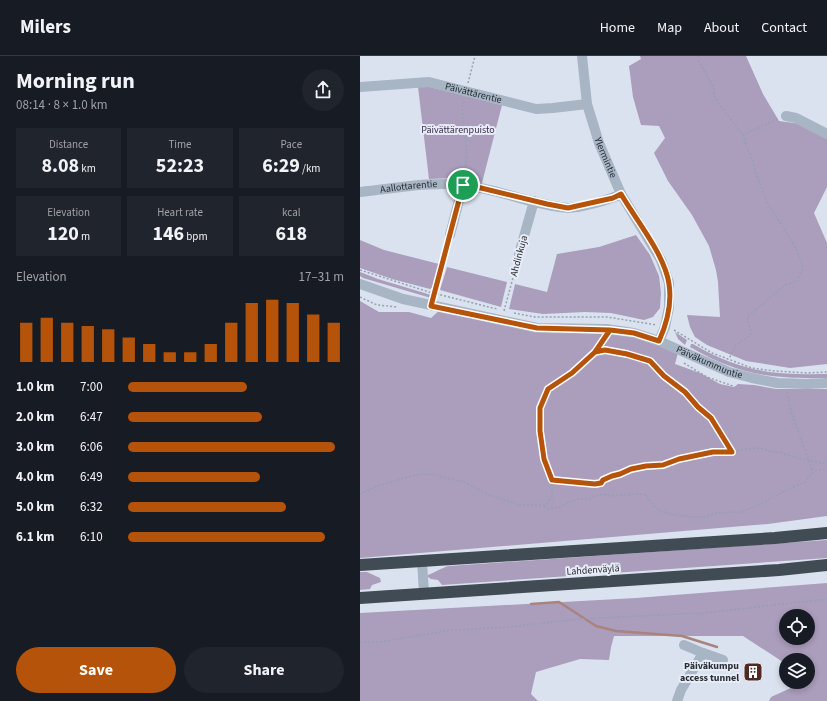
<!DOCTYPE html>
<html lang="en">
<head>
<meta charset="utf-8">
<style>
  :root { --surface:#171b24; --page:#20242c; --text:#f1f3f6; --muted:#9ea1a6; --line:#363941; --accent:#b45309 }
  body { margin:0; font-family:"Source Sans 3",sans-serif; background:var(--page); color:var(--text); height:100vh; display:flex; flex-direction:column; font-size:15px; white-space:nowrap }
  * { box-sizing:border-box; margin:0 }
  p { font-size:13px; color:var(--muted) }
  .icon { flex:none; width:22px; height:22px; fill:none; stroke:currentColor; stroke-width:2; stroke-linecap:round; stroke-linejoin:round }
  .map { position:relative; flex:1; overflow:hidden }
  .panel { display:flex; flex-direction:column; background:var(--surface); width:360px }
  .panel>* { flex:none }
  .fabs { position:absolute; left:419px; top:553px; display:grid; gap:8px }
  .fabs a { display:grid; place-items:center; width:36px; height:36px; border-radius:50%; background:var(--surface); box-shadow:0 2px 6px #0003; font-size:20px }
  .pin { position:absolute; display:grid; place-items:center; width:34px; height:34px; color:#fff; margin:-17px; border:2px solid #fff; border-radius:50%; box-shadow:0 1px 4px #0007 }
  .round { display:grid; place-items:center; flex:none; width:42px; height:42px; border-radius:21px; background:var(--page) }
  .overview { display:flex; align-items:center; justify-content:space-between; height:68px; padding:0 16px }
  h1 { font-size:22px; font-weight:700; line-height:30px }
  .figures { display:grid; grid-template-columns:repeat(3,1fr); gap:6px; height:68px; padding:4px 16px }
  .figures div { display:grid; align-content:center; border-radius:0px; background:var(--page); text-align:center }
  .figures b { font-size:20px; font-weight:700 }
  .figures small { font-size:11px; font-weight:400 }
  .figures p { font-size:11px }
  .chart { height:112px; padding:8px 16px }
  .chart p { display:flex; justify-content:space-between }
  .chart svg { width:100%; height:72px; margin-top:4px; stroke:var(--accent); stroke-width:6 }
  .cta { display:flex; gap:8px; margin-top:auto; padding:8px 16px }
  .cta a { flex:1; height:46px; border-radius:24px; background:var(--accent); color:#fff; font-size:16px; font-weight:700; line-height:46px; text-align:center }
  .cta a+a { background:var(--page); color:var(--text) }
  ul { padding:0 16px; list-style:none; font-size:13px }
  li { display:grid; grid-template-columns:64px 48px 1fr; align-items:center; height:30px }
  li i { height:10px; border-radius:5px; background:var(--accent) }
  header { display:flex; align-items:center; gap:24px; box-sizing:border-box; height:56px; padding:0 20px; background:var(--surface); border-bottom:1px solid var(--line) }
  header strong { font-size:19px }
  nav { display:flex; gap:22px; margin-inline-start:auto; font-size:14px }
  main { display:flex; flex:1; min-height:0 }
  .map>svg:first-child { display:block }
  .green { fill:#ab9dbc; fill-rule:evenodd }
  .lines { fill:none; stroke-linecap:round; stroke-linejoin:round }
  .stream { stroke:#a9847d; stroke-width:2.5 }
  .path { stroke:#93a1b1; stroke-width:1.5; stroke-dasharray:2 2; stroke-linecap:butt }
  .minor { stroke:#a8b5c5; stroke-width:10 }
  .highway { stroke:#404b53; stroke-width:12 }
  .route-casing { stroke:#fff; stroke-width:8 }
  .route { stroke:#b45309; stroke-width:5 }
  .labels { text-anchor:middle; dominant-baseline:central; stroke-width:4; stroke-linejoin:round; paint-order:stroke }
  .street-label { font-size:10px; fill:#282e33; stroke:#e7ecf7 }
  .park-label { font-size:10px; fill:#3d2e4f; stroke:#e7ecf7 }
  .poi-label { font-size:10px; font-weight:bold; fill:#282e33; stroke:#e7ecf7; text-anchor:end }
</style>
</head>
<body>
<header>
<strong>Milers</strong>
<nav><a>Home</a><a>Map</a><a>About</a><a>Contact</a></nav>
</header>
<main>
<section class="panel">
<div class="overview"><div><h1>Morning run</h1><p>08:14 · 8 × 1.0 km</p></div><a class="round"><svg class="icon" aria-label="share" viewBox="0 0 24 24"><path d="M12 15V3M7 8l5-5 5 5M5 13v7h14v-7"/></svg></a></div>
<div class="figures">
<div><p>Distance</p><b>8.08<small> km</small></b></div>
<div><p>Time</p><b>52:23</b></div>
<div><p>Pace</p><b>6:29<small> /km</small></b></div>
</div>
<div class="figures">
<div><p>Elevation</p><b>120<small> m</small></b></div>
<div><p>Heart rate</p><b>146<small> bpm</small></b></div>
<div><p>kcal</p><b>618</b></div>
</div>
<div class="chart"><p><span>Elevation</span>17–31 m</p>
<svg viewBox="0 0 160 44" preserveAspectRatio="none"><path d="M5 44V20M15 44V17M25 44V20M35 44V22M45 44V24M55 44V29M65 44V33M75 44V38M85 44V38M95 44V33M105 44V20M115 44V8M125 44V6M135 44V8M145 44V15M155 44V20"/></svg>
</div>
<ul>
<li><b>1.0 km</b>7:00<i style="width:55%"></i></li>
<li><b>2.0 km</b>6:47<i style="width:62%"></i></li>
<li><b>3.0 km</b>6:06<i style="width:96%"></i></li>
<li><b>4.0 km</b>6:49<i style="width:61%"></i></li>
<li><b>5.0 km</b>6:32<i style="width:73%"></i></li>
<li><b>6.1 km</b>6:10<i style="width:91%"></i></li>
</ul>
<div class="cta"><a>Save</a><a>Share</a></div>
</section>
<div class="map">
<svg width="467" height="645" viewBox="0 0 467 645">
  <rect width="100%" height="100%" fill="#dbe2ef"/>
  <!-- green -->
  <path class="green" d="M280,0H386L403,38L419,65L448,69L467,81V131L454,157L467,187V308L430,312L386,305L347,289L335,281L330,271L327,259L360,261L358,226L356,214L349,190L332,159L308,125L294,97L305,82L299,70L281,69L273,41L269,10L281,3Z
    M58,31H70L142,49L122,127L94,122L69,123Z
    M276,179L290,199L299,220L301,237L300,252L293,261L284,264L251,257L225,256L183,258L149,253L155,228L187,236L197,198L239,191Z
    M0,184L24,194L79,208L74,231L70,233L32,223L0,212Z
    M87,211L147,226L141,251L80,234Z
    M0,216L18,223L71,239V242L3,222L0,220Z
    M0,245L19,256H49L71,262L82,252L177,272L246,273L319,293L315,308L340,317L360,328L374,331L378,328L394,329L416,333H467V460L408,468L0,502Z
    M315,276L327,284L325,289L318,283Z
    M331,288H333C381,316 413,319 467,318V322C412,323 378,319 330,291Z
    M467,484V502L82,529L78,524L71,523L68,521V519C76,516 83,511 89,510Z
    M0,516H7L20,522L21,526L12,529L10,533L0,534Z
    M467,527V645H409L411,641L433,631L432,626H448V604H426V608L383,580H254L251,591L249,604L220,603L176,616L171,638L178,645H0V557L276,542ZM426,560H448V582H426Z"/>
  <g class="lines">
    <!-- stream -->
    <path class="stream" d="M171,548L199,546L236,570L256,575L322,580L357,591"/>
    <!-- path -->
    <path class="path" d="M338,0L339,5L354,32V40L358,47L383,79L386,90L393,104L395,115L407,146L434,189L441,205L442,214L437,225L425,229L388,260V266L392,277L388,281L375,290L369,303
      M108,27L115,0
      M104,45L102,52L107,100L104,120
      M383,79L418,63
      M0,214L69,236L137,253
      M0,241L17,249L38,251
      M73,241L88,187
      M144,255L157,207
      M154,257L175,261H247L297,269
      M314,274L352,297L392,312L415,315L447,317L467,316
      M235,296L245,294L267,298L290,305L313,328L325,336L338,351L351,362L371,396
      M324,307L347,321L373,330
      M427,336L432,358L453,416
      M192,424L223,428L235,429L241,427L243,424L252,420L260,418L271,413L286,410L303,409L319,403L353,396H372L384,393L400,392L413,396H418L437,402L467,408
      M0,438L15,431L44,422L61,418H72L95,424L102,425L129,439L160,449H186L192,441V424L184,403L180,375V352L188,333L212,317L235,296L245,282
      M184,450L188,453L199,451L217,443H229L234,440L244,438L252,440L279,438L287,439C288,441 289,445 291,447C301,460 333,463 348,460C351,459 354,457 357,457C366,456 377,457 384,455C406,447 424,434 445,426C450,417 457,412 467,414
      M0,586H19L92,574L150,571L219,563L344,557L467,543"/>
    <!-- minor -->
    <g class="minor">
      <path id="s1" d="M222,0L227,48L239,87L261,138L301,204L309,227V251L305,271L299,285"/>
      <path id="s2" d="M0,31L69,26L176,53L193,52L227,48"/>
      <path d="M426,60L436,62L467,78"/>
      <path id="s3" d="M0,136C32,133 72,125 103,129C139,133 172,149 208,152C220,152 249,144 261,138"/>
      <path d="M90,179L103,129"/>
      <path d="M159,198L174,145"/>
      <path id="s4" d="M0,228L43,243L177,272L246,273L274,277L299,285L369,316L392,322L417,327L447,328L467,327"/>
      <path d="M62,505L64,537"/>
      <path d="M324,589L343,597"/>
      <path d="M317,645L321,634L343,597L363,604"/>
    </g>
    <!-- highway -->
    <path class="highway" d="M0,509L415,482L467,477
      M0,542L419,514L467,509"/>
  </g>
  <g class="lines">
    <defs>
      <path id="route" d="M103,129L71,250L177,272L250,274L235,296L212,317L188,333L180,352V375L184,403L192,424L235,428L241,427L243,424L252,420L260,418L271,413L286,410L303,409L319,403L353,396H372L351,362L338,351L325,336L304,320L290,305L267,298L245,294L235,296L250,274L274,277L299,285C307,267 312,247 309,228C305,199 276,164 261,138L253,142L208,152L187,148L121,132L103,129"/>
    </defs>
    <!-- route casing -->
    <use href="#route" class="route-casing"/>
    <!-- route -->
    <use href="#route" class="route"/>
  </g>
  <!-- icons -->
  <defs>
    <symbol id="building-square" viewBox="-11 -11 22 22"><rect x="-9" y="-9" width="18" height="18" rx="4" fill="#502a22" stroke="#e7ecf7"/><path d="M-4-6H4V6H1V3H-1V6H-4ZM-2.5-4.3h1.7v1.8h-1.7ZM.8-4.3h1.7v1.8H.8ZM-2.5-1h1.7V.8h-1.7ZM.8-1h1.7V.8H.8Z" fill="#fff"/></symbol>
  </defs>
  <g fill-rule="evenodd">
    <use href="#building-square" x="382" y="605" width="22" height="22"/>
  </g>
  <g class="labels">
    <!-- street labels -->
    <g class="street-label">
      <text stroke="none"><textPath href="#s2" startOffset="115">Päivättärentie</textPath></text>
      <text stroke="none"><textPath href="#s1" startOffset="105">Ylermintie</textPath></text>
      <text stroke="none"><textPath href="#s3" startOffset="49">Aallottarentie</textPath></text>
      <text transform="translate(159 200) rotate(-75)">Ahdinkuja</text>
      <text stroke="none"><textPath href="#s4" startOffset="361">Päiväkummuntie</textPath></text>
      <text transform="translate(233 514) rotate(-4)">Lahdenväylä</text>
    </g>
    <!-- park labels -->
    <g class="park-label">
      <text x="98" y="74">Päivättärenpuisto</text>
    </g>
    <!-- poi labels -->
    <g class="poi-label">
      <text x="379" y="610">Päiväkumpu<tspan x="379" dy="12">access tunnel</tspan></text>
    </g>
  </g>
</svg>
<div class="fabs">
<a><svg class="icon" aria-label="locate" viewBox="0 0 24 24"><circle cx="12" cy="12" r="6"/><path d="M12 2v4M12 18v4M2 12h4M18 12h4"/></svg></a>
<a><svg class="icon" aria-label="layers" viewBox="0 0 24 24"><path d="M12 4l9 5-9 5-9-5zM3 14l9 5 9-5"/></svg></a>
</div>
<div class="pin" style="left:103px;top:129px;background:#1e9e55"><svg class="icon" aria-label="arrive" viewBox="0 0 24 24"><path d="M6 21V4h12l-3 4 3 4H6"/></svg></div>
</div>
</main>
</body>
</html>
